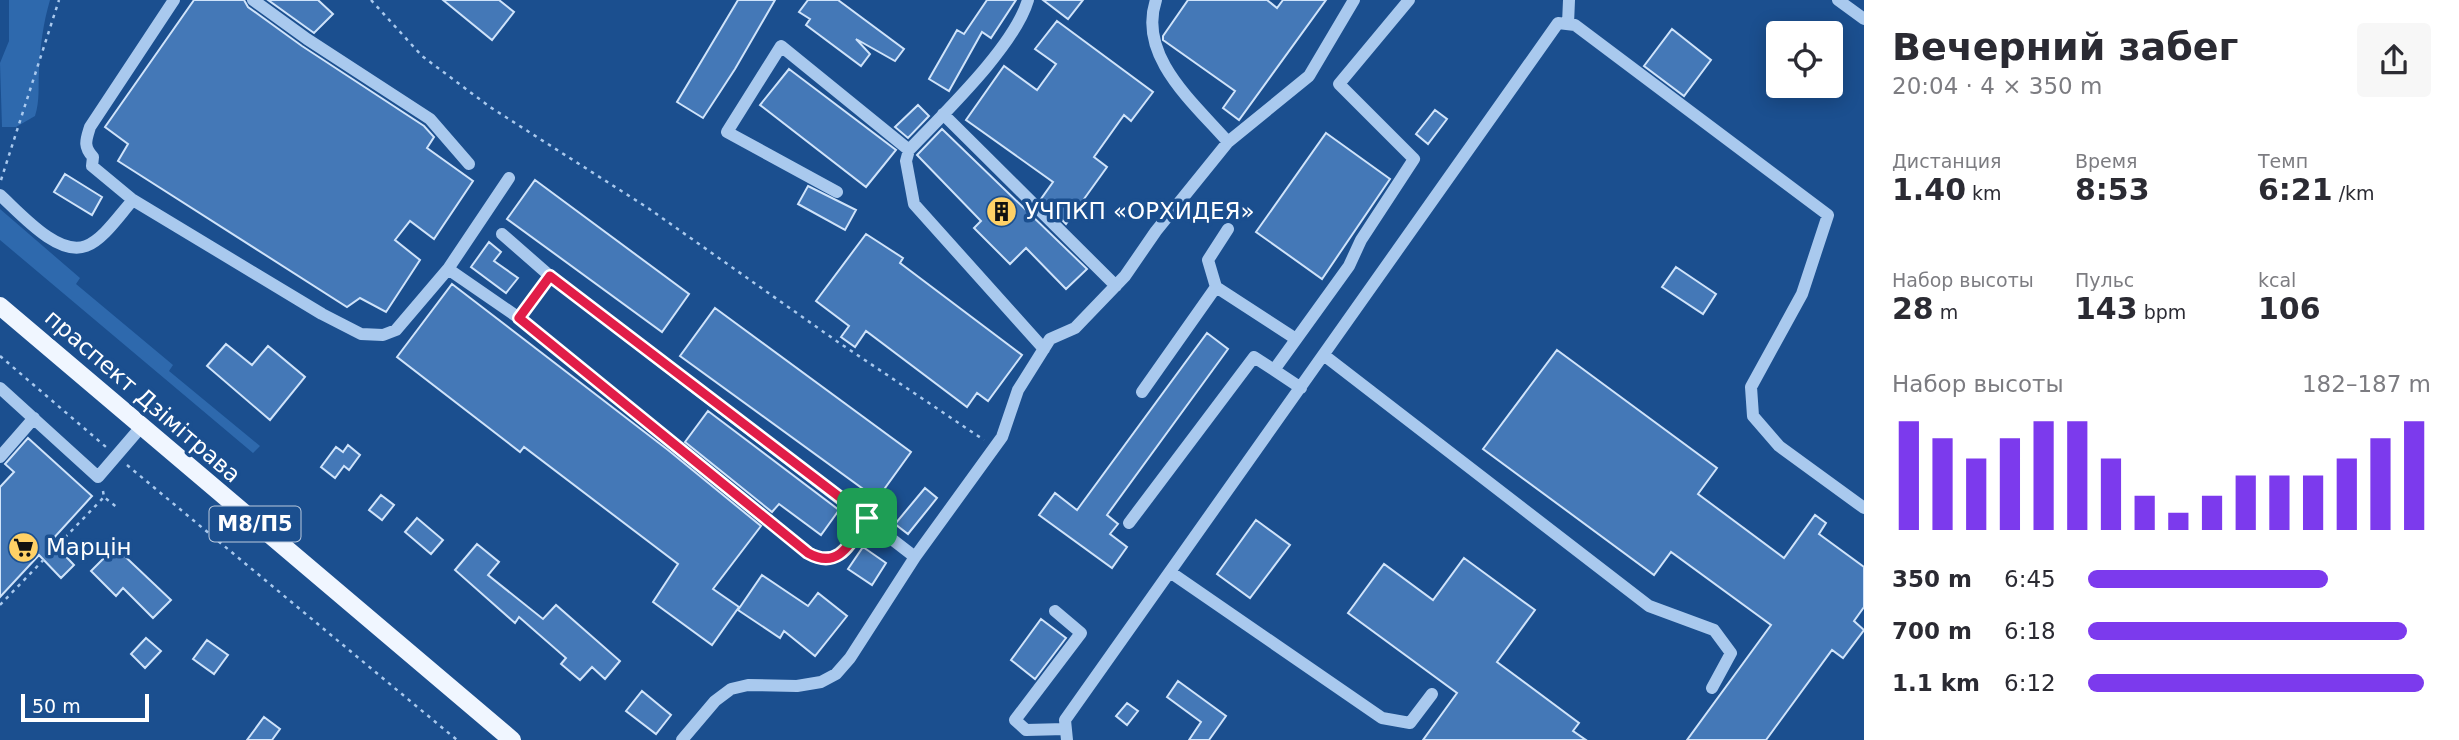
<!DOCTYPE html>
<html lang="ru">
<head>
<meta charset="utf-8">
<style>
  :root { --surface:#fff; --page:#f7f7f7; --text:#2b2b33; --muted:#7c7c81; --accent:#7c3aed }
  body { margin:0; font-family:"DejaVu Sans",sans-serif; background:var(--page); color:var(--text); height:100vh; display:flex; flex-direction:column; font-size:26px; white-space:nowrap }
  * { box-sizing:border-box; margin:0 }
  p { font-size:23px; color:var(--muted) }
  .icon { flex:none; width:38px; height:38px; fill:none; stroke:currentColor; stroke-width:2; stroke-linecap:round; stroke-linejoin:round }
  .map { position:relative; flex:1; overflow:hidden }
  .details { display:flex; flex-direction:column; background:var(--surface); width:595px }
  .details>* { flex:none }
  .buttons { position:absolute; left:1766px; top:21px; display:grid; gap:14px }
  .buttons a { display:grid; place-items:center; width:77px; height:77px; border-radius:7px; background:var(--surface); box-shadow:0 4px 18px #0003; font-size:35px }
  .scale { position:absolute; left:21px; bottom:18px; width:128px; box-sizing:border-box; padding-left:7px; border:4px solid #fff; border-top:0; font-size:19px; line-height:24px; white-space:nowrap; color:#fff; -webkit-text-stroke:5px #1b4f8f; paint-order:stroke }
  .pin { position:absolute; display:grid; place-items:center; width:60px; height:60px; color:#fff; margin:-30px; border-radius:14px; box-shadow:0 4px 10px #0006 }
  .round { display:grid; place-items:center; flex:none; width:74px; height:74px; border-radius:7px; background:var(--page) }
  .head { display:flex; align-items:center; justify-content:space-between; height:119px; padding:0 28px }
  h1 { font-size:38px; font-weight:600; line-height:52px }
  .stats { display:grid; grid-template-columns:repeat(3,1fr); gap:10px; height:119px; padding:7px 28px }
  .stats div { display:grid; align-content:center }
  .stats b { font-size:30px; font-weight:600 }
  .stats small { font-size:19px; font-weight:400 }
  .stats p { font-size:19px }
  .chart { height:196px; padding:14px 28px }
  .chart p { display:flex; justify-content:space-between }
  .chart svg { width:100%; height:126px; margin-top:7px; stroke:var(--accent); stroke-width:6 }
  ul { padding:0 28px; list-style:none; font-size:23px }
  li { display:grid; grid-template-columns:112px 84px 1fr; align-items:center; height:52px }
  li i { height:18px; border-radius:9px; background:var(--accent) }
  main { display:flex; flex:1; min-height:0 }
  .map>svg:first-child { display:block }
  .green { fill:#2e69ad }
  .building { fill:#4478b7; stroke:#cfe3fa; stroke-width:2 }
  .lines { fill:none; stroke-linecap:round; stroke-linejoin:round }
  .path { stroke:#a9c9ee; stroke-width:2.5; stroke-dasharray:3.5 5; stroke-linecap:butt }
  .minor { stroke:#a9c9ee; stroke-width:12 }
  .major { stroke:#f0f6ff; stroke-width:18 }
  .route-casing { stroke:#fff; stroke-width:14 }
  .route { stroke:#e11d48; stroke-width:9 }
  .labels { text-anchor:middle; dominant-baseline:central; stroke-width:7; stroke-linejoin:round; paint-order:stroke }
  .shield { fill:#1b4f8f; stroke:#bbcadd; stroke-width:2 }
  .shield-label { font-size:21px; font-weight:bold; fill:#fff }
  .poi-label { font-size:23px; fill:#fff; stroke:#1b4f8f; text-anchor:start }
  .street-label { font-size:23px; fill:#fff; stroke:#1b4f8f }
</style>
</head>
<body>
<main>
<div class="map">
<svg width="1864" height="740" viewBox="0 0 1864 740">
  <rect width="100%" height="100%" fill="#1b4f8f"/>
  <!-- green -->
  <path class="green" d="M9,0H50C43,24 40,47 39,72C38,88 40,100 35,116L16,127H2L0,63L9,41Z
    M0,209L80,278L76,284L173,365L169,371L260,446L253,453L0,240Z"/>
  <!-- building -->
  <path class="building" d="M194,0H244L248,7L302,46L424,126L434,137L427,148L473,181L434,239L410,221L395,240L420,260L386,312L360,298L347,307L118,161L128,144L105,127Z
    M268,0H318L333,14L314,33Z
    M443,0H499L514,12L492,40Z
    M738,0H775L735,69L703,118L677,102Z
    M808,0H838L904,49L895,61L856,39L870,54L861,66L806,25L810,19L799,12Z
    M987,0H1016L991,38L982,32L949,91L929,79L957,30L964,34Z
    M1043,0H1083L1068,19Z
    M1188,0H1267L1277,8L1283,0H1326L1239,120L1223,108L1235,91L1163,40V36Z
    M1057,21L1153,92L1131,121L1124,115L1094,157L1107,167L1066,224L1041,199L1053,182L966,120L1004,66L1037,90L1056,64L1035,49Z
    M1672,29L1711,60L1684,96L1644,66Z
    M789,69L896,150L866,187L760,105Z
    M918,105L929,116L908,138L895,127Z
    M1435,110L1447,119L1428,144L1416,134Z
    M942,129L1087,269L1066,289L1026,248L1010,264L974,228L981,221L917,155Z
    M1326,133L1390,179L1322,279L1256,232Z
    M65,174L102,197L92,215L54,192Z
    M535,180L689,294L662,332L507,219Z
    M808,186L856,210L845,230L798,204Z
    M866,234L903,258L900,263L1022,355L988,401L977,393L967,407L866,331L855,347L841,337L849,326L816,301Z
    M489,242L501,252L494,261L518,278L506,293L471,267Z
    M1676,267L1716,294L1703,314L1662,287Z
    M452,284L668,450L761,526L713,589L739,607L712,645L653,602L678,564L524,447L520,452L397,357Z
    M715,308L911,452L877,499L680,356Z
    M1207,333L1228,349L1107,515L1118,524L1110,534L1127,547L1112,568L1039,515L1055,493L1077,510Z
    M226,344L252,365L268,346L305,377L270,420L207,366Z
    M1557,350L1717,468L1698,494L1784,558L1815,515L1826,523L1819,534L1864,567V607L1854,621L1864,630L1843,658L1832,650L1766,740H1687L1771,625L1671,552L1654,575L1483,449Z
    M708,411L839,510L821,535L779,504L772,512L685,442Z
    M28,438L92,496L51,541L74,565L61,578L39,555L0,597V487L14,472L5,464Z
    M348,445L360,455L349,470L344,466L335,478L321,467L336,447L343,452Z
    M925,488L937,498L908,534L895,524Z
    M381,495L394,505L382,520L369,510Z
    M417,518L443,540L431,554L405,532Z
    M1256,520L1290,545L1250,598L1217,574Z
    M477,544L499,562L488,575L543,619L556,605L620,661L605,679L592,667L580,680L561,664L566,658L519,617L515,623L455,570Z
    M115,547L171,600L153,618L123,588L116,596L91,571Z
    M863,547L886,563L872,585L848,569Z
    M1464,558L1535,610L1497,662L1579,723L1573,731L1586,740H1423L1457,693L1348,613L1384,564L1433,600Z
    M762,575L808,606L818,593L847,616L815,656L784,631L780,638L738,610Z
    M1041,619L1066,638L1035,679L1011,660Z
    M146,638L161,651L145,668L131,654Z
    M207,640L228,655L214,674L193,659Z
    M1178,681L1226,716L1209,740H1189L1201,722L1167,697Z
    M642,691L671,715L656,734L626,711Z
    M1127,703L1138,711L1127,725L1116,716Z
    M264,717L280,729L272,740H247Z"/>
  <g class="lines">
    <!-- path -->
    <path class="path" d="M371,0L422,56L490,107L648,208L835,340L984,440
      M1,180L59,0
      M0,356L106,447
      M127,465L457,740
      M103,491L104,497L119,509
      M0,605L104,497"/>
    <!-- minor -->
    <path class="minor" d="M174,0L90,127C86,140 83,146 93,157L92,166L133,200L322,314L361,334L383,335L396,330L448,269L519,318L808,553C840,571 851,541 867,518
      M253,0L307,39L430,119L469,164
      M1838,0L1864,19
      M1568,24L1569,0
      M943,114L1116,286
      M1228,142L1309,76L1354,0
      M909,150C944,113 1014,47 1028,0
      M837,192L727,132L781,46L909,150L906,161L914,204L1044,349
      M0,195C20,213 58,257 86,246C104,239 120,214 133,200
      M502,234L550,276L915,557
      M448,269L509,178
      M1216,287L1208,260L1228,229
      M519,318L550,276
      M1325,356L1649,606L1714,630L1731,653L1712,688
      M0,388L98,477L141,427
      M1301,388L1274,370L1349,266L1361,240L1414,159L1339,84L1409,0
      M1142,392L1216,287L1296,339
      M0,457L34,418
      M1129,523L1254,357L1274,370
      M1170,572L1382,718L1410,723L1432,694
      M1055,611L1081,633L1015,720L1026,730L1065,729
      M682,740L715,701L731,689L748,685L797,686L821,682L836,674L850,658L915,557L1002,437L1018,390L1050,339L1075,328L1125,276L1156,231L1228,142C1194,103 1137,56 1156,0
      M1067,740L1065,720L1558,23L1575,25L1828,215L1802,294L1751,387L1753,416L1779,446L1864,508"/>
    <!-- major -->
    <path class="major" d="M0,306L512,740"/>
  </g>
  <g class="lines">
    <defs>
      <path id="route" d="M550,276L867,518C851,541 840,571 808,553L519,318Z"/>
    </defs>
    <!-- route casing -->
    <use href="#route" class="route-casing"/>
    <!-- route -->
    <use href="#route" class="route"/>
  </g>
  <!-- icons -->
  <defs>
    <symbol id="building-disc" viewBox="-11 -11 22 22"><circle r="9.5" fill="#ffd166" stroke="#1b4f8f"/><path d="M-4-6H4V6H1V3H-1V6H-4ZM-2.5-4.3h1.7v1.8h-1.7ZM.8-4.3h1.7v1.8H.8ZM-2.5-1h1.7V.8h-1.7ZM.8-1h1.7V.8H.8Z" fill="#111"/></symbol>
    <symbol id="supermarket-disc" viewBox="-11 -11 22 22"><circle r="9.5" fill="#ffd166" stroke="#1b4f8f"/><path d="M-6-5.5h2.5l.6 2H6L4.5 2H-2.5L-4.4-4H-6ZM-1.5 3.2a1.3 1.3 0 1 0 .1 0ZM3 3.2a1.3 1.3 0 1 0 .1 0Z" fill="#111"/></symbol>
  </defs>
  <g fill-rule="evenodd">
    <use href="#building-disc" x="984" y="194" width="35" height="35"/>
    <use href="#supermarket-disc" x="6" y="530" width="35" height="35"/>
  </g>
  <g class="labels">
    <!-- shield labels -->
    <rect class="shield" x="209.5" y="506.5" width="91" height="35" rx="5"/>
    <g class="shield-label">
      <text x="255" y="524">М8/П5</text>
    </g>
    <!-- poi labels -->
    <g class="poi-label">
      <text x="1025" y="211">УЧПКП «ОРХИДЕЯ»</text>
      <text x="46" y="547">Марцін</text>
    </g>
    <!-- street labels -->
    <g class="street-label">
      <text transform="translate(143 396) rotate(41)">праспект Дзімітрава</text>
    </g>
  </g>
</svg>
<div class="buttons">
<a><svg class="icon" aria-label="locate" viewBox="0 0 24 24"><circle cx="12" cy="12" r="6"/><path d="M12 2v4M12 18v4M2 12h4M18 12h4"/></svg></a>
</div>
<div class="scale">50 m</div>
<div class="pin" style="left:867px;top:518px;background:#1e9e55"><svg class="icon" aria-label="arrive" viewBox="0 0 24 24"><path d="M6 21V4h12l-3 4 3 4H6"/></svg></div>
</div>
<section class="details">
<div class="head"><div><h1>Вечерний забег</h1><p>20:04 · 4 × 350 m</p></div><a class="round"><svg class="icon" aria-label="share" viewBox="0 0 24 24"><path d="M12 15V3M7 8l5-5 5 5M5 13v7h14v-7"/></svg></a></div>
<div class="stats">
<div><p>Дистанция</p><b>1.40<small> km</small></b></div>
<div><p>Время</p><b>8:53</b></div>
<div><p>Темп</p><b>6:21<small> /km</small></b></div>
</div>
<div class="stats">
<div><p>Набор высоты</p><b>28<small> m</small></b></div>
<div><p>Пульс</p><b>143<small> bpm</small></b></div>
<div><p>kcal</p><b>106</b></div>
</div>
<div class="chart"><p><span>Набор высоты</span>182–187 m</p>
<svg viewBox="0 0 160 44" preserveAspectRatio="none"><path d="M5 44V6M15 44V12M25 44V19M35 44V12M45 44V6M55 44V6M65 44V19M75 44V32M85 44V38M95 44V32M105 44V25M115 44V25M125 44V25M135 44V19M145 44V12M155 44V6"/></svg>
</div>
<ul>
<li><b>350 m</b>6:45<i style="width:70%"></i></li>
<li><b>700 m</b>6:18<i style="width:93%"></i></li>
<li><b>1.1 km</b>6:12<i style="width:98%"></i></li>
</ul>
</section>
</main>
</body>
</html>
